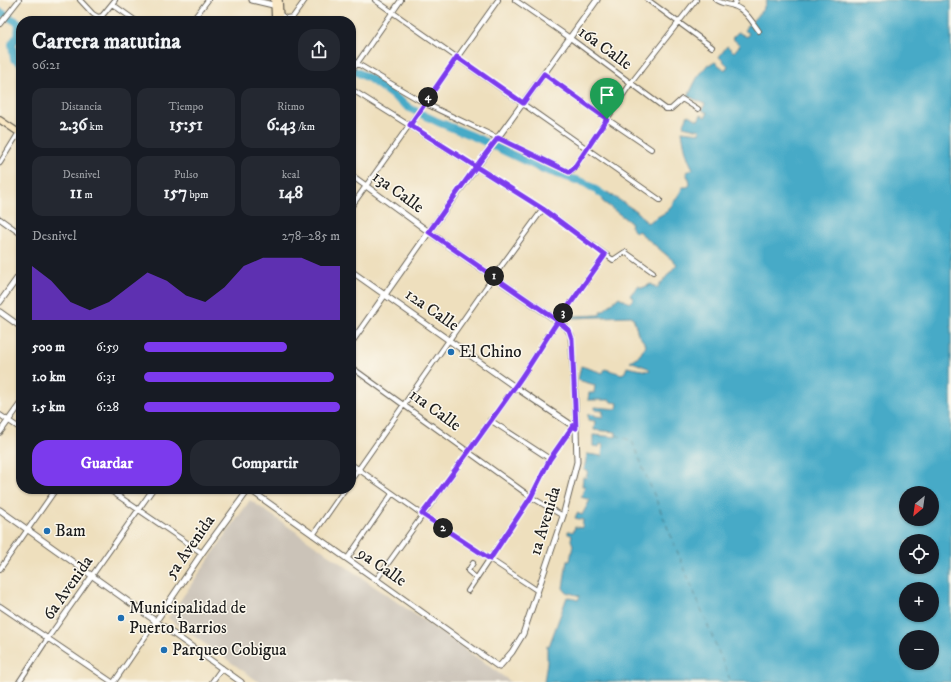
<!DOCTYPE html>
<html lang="es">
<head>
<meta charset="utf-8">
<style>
  :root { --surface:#171b24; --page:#242831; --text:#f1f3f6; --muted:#9ea1a6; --accent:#7c3aed }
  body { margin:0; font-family:"IM FELL DW Pica",serif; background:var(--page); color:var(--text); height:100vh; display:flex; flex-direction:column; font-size:15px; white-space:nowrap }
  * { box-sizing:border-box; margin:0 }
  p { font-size:13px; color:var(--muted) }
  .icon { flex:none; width:22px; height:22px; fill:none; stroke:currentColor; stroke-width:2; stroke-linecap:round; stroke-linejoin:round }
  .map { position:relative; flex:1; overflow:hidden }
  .details { position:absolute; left:16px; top:16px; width:340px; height:478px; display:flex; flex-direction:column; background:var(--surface); border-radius:16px; box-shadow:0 1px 3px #0004 }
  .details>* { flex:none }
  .needle { width:26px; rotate:209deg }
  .controls { position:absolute; left:899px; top:486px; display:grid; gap:8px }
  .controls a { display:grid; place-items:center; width:40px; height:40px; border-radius:50%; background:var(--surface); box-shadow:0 1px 3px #0004; font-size:20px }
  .pin { position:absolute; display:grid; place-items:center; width:34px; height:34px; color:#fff; margin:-41px -17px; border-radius:50% 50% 50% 0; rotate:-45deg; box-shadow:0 0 4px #0007 }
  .pin .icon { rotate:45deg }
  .km { position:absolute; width:20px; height:20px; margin:-10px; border-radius:50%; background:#222; color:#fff; font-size:11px; line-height:20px; text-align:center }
  .round { display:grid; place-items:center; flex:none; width:42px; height:42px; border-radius:16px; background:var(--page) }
  .headline { display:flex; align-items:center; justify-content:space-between; height:68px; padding:0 16px }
  h1 { font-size:22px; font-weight:700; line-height:30px }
  .figures { display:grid; grid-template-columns:repeat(3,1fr); gap:6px; height:68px; padding:4px 16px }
  .figures div { display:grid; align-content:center; border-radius:10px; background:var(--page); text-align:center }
  .figures b { font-size:17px; font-weight:700 }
  .figures small { font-size:11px; font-weight:400 }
  .figures p { font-size:11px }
  .chart { height:112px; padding:8px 16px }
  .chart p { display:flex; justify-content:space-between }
  .chart svg { width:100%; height:72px; margin-top:4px; fill:var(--accent); opacity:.7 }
  .primary-button { display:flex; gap:8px; margin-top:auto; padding:8px 16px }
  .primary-button a { flex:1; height:46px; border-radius:16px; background:var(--accent); color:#fff; font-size:16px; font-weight:700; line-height:46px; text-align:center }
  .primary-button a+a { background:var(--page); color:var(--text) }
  ul { padding:0 16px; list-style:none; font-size:13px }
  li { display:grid; grid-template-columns:64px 48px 1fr; align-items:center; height:30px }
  li i { height:10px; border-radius:5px; background:var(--accent) }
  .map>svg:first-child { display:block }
  .industrial { fill:#cbc3b8 }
  .water { fill:#47aac7; stroke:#326372; fill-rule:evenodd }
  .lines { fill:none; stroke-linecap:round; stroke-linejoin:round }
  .river { stroke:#47aac7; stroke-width:8 }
  .ferry { stroke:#2f5c69; stroke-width:1; stroke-dasharray:5 4; stroke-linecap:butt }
  .minor-casing { stroke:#666054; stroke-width:6 }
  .tertiary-casing { stroke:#666054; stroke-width:7 }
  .secondary-casing { stroke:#666054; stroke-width:8 }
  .minor { stroke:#fff; stroke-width:4 }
  .tertiary { stroke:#fff; stroke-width:5 }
  .secondary { stroke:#f9e7c3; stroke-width:5.5 }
  .route-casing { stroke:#fff; stroke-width:8 }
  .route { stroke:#7c3aed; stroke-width:5 }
  .poi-dot { fill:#1f6fb2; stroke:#fbf7ec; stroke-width:1.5 }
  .labels { text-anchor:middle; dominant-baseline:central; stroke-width:3; stroke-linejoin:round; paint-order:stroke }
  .street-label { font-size:17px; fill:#1c1c1c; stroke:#fbf7ec }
  .poi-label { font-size:17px; fill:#1c1c1c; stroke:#fbf7ec; text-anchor:start }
</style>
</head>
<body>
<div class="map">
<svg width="951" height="682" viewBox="0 0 951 682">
  <rect width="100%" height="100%" fill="#fbf7ec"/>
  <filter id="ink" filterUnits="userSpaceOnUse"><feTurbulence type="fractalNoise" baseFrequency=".025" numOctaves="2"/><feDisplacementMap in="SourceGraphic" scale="8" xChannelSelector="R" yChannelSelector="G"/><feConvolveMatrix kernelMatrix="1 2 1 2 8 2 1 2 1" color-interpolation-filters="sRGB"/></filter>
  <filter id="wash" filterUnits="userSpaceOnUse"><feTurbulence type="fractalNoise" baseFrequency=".012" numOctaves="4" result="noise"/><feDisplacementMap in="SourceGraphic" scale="16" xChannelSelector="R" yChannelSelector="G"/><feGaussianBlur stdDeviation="0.9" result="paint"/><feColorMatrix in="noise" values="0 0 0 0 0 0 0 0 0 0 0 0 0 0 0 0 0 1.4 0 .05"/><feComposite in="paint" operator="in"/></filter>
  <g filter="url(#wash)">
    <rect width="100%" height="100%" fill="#eedfbd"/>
    <!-- industrial -->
    <path class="industrial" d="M250,500L486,664L511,682H259L168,618Z"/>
    <!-- water -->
    <path class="water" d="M767,0H951V682H544L547,662V646H549L567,597L578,600L580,596L566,592L563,588L567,561H570L573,545L571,540L572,535L568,534V531L573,532L575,527L582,528L583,520L575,518L577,513L582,515L590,500L581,497L585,486H582L583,477L586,478L588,471L584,470L587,454L602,456L603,445L600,444L599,447L593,446V435L616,437V432L594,430L595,421L588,420V414L595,415V416L603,417V411L595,410V407L617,409L618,403L611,402L610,400H588L589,393H594L595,385L578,380L581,366L603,373L605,369L622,374L625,372L627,367L647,371L650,370L648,368L630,361L640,355L646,345L638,334L634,320L632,316L572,318V316L598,315L601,314L600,311H603L619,297L629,303L634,298L630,295L638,286L642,288L651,284L657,288L677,264L638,231L636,233L630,226L631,223L602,201L607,192L639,213L647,223L668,211L681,191L682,187H687L690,185L689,178H688L686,172L693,169C686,156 684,145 682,131L700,133V130L683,126L688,115L698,120L701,115L705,117L708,113L702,110L705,104L688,96L697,78L708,64L710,65L715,62L725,70L728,66L719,57L727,46L734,52L740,45L732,38L738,32L747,37L749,33L744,30L763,9ZM906,493H932V519H906ZM906,541H932V567H906ZM906,589H932V615H906ZM906,637H932V663H906Z"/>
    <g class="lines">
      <!-- river -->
      <path class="river" d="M0,12L19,23L18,35L12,44L14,59L21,63
        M351,69L370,79L411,109L438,122L475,137L542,169L585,183L605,196"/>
      <!-- ferry -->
      <path class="ferry" d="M616,435L632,441L731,682"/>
    </g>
  </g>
  <g filter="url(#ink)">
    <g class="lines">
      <defs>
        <path id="minor" d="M80,0L93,14L98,17L102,16
          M375,0L660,200
          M515,0L570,38L666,109H671L682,99L698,109
          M648,0L712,47
          M716,0C722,4 728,4 734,6C746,10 752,22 759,31
          M112,4L136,21
          M733,6L736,0
          M280,14L285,18L293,17
          M102,16L115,0
          M188,21L195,17L208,0
          M290,21L305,0
          M0,24L19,0
          M351,60L424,103L569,172L572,171L631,83L696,0
          M351,72L401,0
          M544,74L607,119L651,149
          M351,89L543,209L613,260L625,252L653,272
          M0,163L21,129
          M351,207L498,0
          M0,219L21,234
          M351,367L531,497L563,516
          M0,415L21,429
          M490,420L550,459
          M351,464L422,514L538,591
          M351,480L494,276L543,209
          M108,489L202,553
          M313,535L345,489
          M347,559L392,494
          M473,563L468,571L476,578
          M0,569L56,489
          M376,580L515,387L558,321L605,255
          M468,591L531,497L550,459L573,426
          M0,606L112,682
          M19,682L48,638L153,489
          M114,682L156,621
          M212,682L222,668"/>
        <path id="tertiary" d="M252,0L273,5L277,4
          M351,271L515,387L576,428
          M0,302L21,273
          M0,312L21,327
          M351,343L429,232L523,103L597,0
          M0,432L21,403
          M249,489L499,667L512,652L523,634L563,516L577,462L575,395L571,335L566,327L429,232L351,175
          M0,510L241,682
          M156,621L202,553L249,489"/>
        <path id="secondary" d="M274,0L275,21
          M279,0L280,21
          M0,120L21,134"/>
      </defs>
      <!-- minor casing -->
      <use href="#minor" class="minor-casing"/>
      <!-- tertiary casing -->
      <use href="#tertiary" class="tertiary-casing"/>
      <!-- secondary casing -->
      <use href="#secondary" class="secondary-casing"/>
      <!-- minor -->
      <use href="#minor" class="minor"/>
      <!-- tertiary -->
      <use href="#tertiary" class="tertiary"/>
      <!-- secondary -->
      <use href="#secondary" class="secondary"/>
    </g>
  </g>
  <g class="lines" filter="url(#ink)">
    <defs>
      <path id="route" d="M607,119L574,168L569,172L498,138C474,168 452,200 429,232L558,321C543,343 530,366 514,388C484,430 454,473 422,514L490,559L531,497L550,459L573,426L576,428L572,339L569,330L558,321L605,255L543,209L410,125L457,57L523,103L544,74L607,119"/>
    </defs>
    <!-- route casing -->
    <use href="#route" class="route-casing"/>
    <!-- route -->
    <use href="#route" class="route"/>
  </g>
  <!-- markers -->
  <g class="poi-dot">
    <circle cx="451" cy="352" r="4"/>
    <circle cx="47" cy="531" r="4"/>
    <circle cx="121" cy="618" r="4"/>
    <circle cx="164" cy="650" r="4"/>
  </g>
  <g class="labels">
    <!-- street labels -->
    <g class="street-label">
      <text transform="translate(605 48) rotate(36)">16a Calle</text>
      <text transform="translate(398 192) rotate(36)">13a Calle</text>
      <text transform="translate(432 310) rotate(35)">12a Calle</text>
      <text transform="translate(435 410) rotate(36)">11a Calle</text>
      <text transform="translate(545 521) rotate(-73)">1a Avenida</text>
      <text transform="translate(190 547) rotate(-55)">5a Avenida</text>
      <text transform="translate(382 567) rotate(35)">9a Calle</text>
      <text transform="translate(68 588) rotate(-55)">6a Avenida</text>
    </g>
    <!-- poi labels -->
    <g class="poi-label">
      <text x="459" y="352">El Chino</text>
      <text x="55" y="531">Bam</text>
      <text x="129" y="608">Municipalidad de<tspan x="129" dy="20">Puerto Barrios</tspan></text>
      <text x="172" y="650">Parqueo Cobigua</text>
    </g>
  </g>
</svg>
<div class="controls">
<a><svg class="needle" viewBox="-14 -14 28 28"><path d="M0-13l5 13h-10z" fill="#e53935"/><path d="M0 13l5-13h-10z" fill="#9ea1a6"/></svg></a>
<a><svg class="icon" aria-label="locate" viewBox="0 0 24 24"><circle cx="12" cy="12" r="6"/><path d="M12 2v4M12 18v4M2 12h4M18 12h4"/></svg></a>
<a>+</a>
<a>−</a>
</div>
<div class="pin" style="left:607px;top:119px;background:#1e9e55"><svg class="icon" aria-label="arrive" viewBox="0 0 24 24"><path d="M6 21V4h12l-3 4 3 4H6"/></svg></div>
<b class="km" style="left:494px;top:276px">1</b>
<b class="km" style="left:443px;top:528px">2</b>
<b class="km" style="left:563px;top:313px">3</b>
<b class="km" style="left:428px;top:97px">4</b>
<section class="details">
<div class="headline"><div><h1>Carrera matutina</h1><p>06:21</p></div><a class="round"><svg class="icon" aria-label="share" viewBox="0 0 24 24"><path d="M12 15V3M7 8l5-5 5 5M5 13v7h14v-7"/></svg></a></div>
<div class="figures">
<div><p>Distancia</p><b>2.36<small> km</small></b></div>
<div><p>Tiempo</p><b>15:51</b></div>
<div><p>Ritmo</p><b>6:43<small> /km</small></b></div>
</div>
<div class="figures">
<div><p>Desnivel</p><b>11<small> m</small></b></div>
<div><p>Pulso</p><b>157<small> bpm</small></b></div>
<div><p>kcal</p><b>148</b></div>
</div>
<div class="chart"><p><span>Desnivel</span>278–285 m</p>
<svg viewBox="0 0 160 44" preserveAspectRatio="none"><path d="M0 44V11L10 20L20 33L30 38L40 33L50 24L60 15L70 20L80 29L90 33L100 24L110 11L120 6L130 6L140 6L150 11L160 11V44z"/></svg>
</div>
<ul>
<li><b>500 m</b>6:59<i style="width:73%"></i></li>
<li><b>1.0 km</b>6:31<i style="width:97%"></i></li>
<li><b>1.5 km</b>6:28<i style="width:100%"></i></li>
</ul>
<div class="primary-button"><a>Guardar</a><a>Compartir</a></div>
</section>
</div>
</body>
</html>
